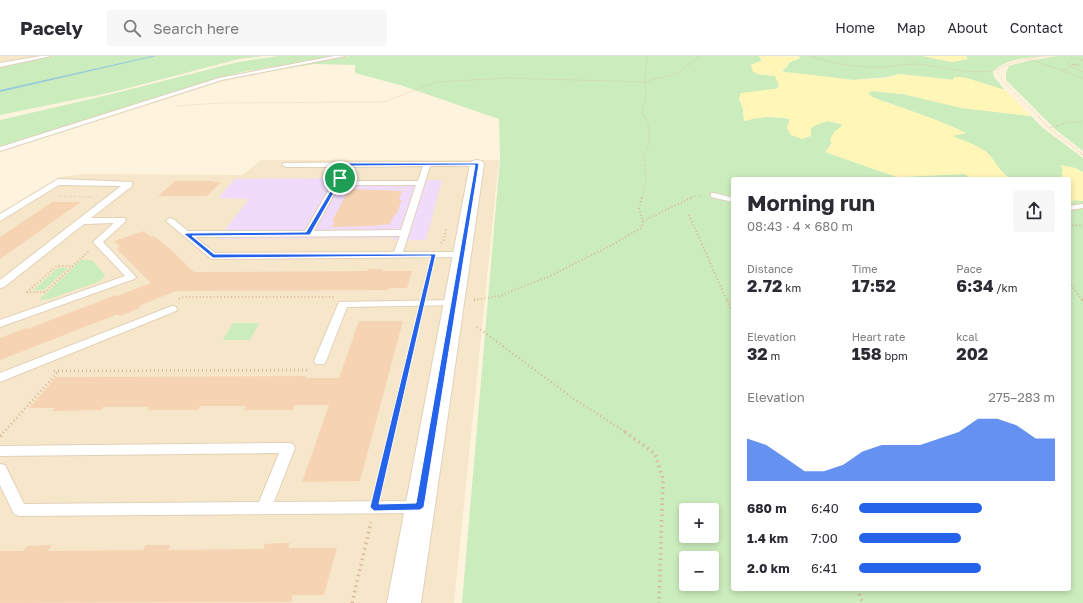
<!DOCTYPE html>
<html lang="en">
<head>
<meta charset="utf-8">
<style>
  :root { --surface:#fff; --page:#f7f7f7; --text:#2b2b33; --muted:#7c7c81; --line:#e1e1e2; --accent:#2563eb }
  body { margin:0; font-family:"Golos Text",sans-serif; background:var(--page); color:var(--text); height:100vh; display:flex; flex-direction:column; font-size:15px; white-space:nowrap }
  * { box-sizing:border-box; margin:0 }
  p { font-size:13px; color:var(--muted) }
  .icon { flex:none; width:22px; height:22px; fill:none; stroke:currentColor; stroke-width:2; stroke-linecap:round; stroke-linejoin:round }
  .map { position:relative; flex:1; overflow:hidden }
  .drawer { position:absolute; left:731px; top:121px; width:340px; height:414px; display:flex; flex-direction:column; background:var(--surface); border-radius:4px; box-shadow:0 2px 6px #0003 }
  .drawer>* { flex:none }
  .tools { position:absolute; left:679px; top:447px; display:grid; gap:8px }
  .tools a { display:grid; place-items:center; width:40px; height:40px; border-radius:4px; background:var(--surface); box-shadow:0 2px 6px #0003; font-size:20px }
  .pin { position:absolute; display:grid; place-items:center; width:34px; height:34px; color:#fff; margin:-17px; border:2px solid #fff; border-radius:50%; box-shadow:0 1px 4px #0007 }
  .round { display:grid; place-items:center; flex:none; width:42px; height:42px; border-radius:4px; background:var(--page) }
  .head { display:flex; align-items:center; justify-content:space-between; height:68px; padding:0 16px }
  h1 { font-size:22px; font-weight:700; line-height:30px }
  .metrics { display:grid; grid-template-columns:repeat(3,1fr); gap:6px; height:68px; padding:4px 16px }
  .metrics div { display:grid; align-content:center }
  .metrics b { font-size:17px; font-weight:700 }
  .metrics small { font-size:11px; font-weight:400 }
  .metrics p { font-size:11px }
  .chart { height:112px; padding:8px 16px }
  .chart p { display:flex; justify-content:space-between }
  .chart svg { width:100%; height:72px; margin-top:4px; fill:var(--accent); opacity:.7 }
  ul { padding:0 16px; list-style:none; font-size:13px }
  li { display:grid; grid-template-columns:64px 48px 1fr; align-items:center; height:30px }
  li i { height:10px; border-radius:5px; background:var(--accent) }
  header { display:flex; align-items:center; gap:24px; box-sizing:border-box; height:56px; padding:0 20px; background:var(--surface); border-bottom:1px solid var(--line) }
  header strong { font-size:19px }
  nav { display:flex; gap:22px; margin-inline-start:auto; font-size:14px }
  .search { width:280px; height:36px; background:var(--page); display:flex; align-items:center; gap:10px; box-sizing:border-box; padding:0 14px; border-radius:4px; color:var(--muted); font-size:15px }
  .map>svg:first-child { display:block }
  .residential { fill:#f6e7cb }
  .education { fill:#f1dbfa }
  .green { fill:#cbecbc; fill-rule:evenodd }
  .sand { fill:#fff6b7 }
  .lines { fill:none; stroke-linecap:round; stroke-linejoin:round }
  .stream { fill:#97cadb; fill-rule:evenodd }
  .building { fill:#f6d4b3 }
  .lane-casing { stroke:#e2d1b9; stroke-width:2 }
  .street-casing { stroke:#e2d1b9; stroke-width:2 }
  .path-far4 { stroke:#dab797; stroke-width:1; stroke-dasharray:0.5 1.5; stroke-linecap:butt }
  .path-far3 { stroke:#dab797; stroke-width:1.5; stroke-dasharray:0.5 2; stroke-linecap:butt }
  .path-far2 { stroke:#dab797; stroke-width:2; stroke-dasharray:1 2.5; stroke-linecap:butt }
  .path-far1 { stroke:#dab797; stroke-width:2.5; stroke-dasharray:1 3; stroke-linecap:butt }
  .path { stroke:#dab797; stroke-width:3.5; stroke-dasharray:1.5 4; stroke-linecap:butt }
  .lane { fill:#fff; fill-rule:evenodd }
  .street { fill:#fff; fill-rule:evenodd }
  .route { fill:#2563eb; stroke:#fff; fill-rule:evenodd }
</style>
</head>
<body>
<header>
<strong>Pacely</strong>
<div class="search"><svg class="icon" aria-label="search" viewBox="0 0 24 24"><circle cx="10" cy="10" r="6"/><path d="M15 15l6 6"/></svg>Search here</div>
<nav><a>Home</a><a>Map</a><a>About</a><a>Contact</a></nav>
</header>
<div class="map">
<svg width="1083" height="547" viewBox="0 0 1083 547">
  <rect width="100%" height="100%" fill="#fef4dd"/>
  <!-- residential -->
  <path class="residential" d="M0,0H55L0,10Z
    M261,104H499L454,547H0V160L59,121L85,118L242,119Z"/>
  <!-- education -->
  <path class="education" d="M349,122V124H442L426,184H393V182L218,183L249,143L218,142L235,123Z"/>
  <!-- green -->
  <path class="green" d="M55,0H263L239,3L113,36L0,59V10Z
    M278,0H338L242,16L211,24L0,92V64L104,40L238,6Z
    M350,0H760L763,4L751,9L758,18L775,20L779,30L777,33L766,34L739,42L743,53L744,65C760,60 774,60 790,63L787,72L791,79L826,64L843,69L826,96L897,121L964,118L974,123H733V533H1069V147L1075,144L1083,145V547H462L500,103L499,63L400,29L355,17V9L315,8L232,21ZM686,454H712V480H686ZM686,502H712V528H686Z
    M797,0H923L952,6L968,3L966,0H1044C1023,3 1011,1 993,15L994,21L1005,34L966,22L955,21L953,24L899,18L887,21L853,24L784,16L782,14L786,12L790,6L799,3L801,1Z
    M1058,0H1083V95L1056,74L1006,24V17L1009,10L1027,5Z
    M872,35L903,38L962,52L1031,60L1043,72L1083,102V116L1075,112L1061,110L1063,114L1061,123H1013C1000,119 996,104 986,96C975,88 963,85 951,80L966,77C935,62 904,53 872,41L868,37Z
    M81,204H92L105,219L103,222L98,226L49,243L39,244Z
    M58,212H68L44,234H33Z
    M233,267H259L250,284H223Z"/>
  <!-- sand -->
  <path class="sand" d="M760,0L801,1L790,6L786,12L782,14L784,16L794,17L853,24L887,22L899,18L953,24L955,21L966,22L1005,34L1031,60L962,52L903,38L872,35L868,37L872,41C904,53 936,62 966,77L952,80C964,85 976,88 986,96C996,104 1000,119 1013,123H974L964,118L897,121L825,96L832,88L830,83L835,75L843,69C830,63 823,65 811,72V80L802,83L791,79L787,72L790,63C774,60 760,60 744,65L743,53L739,42L741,37L776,33L779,30L775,20L758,18L753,16L751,9L762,4L759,1Z
    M923,0H966L968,3L952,6Z
    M1061,109L1075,112L1083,116V145L1075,144L1069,147V123H1061L1063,114Z"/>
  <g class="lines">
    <!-- stream -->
    <path class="stream" d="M152,0H156L0,36V34Z"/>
  </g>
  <!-- building -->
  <path class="building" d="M175,125H212L211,126H221L207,140H158Z
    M352,133L402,135L399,144H402L396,159H394L390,168L371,170L332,171L335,165H332L347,137H350Z
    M52,146H81L0,203V181Z
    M144,175L151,181L154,180L169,192L194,216L367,215L368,213H383L382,215H412L407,232H389L388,234L176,235L139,250L140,252L120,260L118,258L0,304V282L26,272L27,273L116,239L117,240L151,227L116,192L120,191L114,185Z
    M359,265H403L360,425L302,426L329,349H295L293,354H244L246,350H200L198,354H147L150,351H103L101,354L52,355L55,352H29L56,321L306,320L305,322H339Z
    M278,487H290L288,492H337L324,539H293L291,546L0,547V495H23L27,490L52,489L48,495L143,494L146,489H170L168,494L263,493L265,488Z"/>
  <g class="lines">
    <defs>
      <path id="lane" d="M41,0H51L0,11V7Z
        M335,0H345L222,24L0,95V91L219,22Z
        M427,106H477L481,108L477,110H430L403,196H462L465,197L467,199L465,201L213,203L210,202L166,165L170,162L173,163L188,175H305L342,111H286L282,109L283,107ZM423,110L418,125H342L350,111ZM339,129H416L401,174L314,175ZM400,180L394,196L215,197L195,181Z
        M58,123L132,126V130L91,162H125L126,164L125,166L103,186L136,221L134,223L0,271V264L125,220L93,186L114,167L84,168L4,231L0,232V224L121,130L59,129L0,165V158Z
        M711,137H714L733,142V146L711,141Z
        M1083,148V152L1069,154V150Z
        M454,244L458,245L459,247L458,249L347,251L326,305L324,308H316L314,305L339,246Z
        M172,250L176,251L177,253L176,255L0,326V317Z
        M288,387L293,388L295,392L274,446L419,445L424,447L427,451L424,455L419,457L19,460L14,458L0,429V408L5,409L24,448L259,446L279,397L0,400V390Z"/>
      <path id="street" d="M477,104L482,105L484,108L421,547H387L470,108L472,105Z"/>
    </defs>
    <!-- lane casing -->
    <use href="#lane" class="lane-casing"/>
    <!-- street casing -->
    <use href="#street" class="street-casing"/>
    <!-- path-far4 -->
    <path class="path-far4" d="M811,0C835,9 862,12 887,11C896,10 905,8 914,8C942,9 969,20 997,14
      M1029,3L1083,22
      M1072,8L1081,9H1073Z
      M1070,9H1073
      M1070,10L1083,16
      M1062,14L1069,12L1070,9L1068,7L1072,2L1083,4
      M176,50L218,47L384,46L436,26L506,22L646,26C656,21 668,22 677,17C685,13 691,5 701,0
      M645,62L642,55L646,40L645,20L647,0
      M1040,62L1001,23L997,14C1013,4 1031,2 1050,0"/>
    <!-- path-far3 -->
    <path class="path-far3" d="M1039,61L1049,72L1083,99
      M1049,72L1070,66H1083
      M59,140L92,141
      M642,142L646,125L644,100L650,84L648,68L645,61
      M691,142L695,140H703"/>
    <!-- path-far2 -->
    <path class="path-far2" d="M689,159L727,245
      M643,165L693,141
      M1069,170L1083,169
      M441,187L444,184L446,173
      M1069,226L1083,245
      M425,235L431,211
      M45,236H27L57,210H73
      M44,237L90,194
      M179,243L184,241H334
      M474,244L499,240L548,221L610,190L641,172L643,165L639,153L642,141"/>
    <!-- path-far1 -->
    <path class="path-far1" d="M474,244H476
      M727,244L733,257
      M1082,244L1083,245
      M477,271L574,343L627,377
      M54,315L309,314
      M3,377L58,316
      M392,377L419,259"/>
    <!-- path -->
    <path class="path" d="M625,376L655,398L663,423L659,547
      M0,380L4,376
      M378,436L392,376
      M857,533L863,547
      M352,547L371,466"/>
    <!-- lane -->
    <use href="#lane" class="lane"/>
    <!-- street -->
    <use href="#street" class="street"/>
  </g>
  <!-- route -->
  <path class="route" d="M347,107H477L479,108L424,451L420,454L374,455L370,451L431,200L213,202L184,178L187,177L306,176ZM475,109L416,447L379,448L436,198H214L192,180L310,179L349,110Z"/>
</svg>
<div class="tools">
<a>+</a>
<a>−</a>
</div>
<div class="pin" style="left:340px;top:122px;background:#1e9e55"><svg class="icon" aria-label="arrive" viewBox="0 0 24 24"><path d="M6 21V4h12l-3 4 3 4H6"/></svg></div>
<section class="drawer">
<div class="head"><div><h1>Morning run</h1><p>08:43 · 4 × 680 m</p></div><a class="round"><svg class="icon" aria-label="share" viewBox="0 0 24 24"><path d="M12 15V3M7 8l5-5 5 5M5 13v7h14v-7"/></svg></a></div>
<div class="metrics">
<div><p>Distance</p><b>2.72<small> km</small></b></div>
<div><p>Time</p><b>17:52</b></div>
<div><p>Pace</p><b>6:34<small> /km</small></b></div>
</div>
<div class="metrics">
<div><p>Elevation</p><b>32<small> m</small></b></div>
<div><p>Heart rate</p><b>158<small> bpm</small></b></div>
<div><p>kcal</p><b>202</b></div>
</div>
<div class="chart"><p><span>Elevation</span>275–283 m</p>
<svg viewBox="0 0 160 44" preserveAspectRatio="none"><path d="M0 44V18L10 22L20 30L30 38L40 38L50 34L60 26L70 22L80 22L90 22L100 18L110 14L120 6L130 6L140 10L150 18L160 18V44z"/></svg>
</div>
<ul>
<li><b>680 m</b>6:40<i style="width:63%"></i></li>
<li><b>1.4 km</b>7:00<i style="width:52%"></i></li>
<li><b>2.0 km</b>6:41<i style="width:62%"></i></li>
</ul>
</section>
</div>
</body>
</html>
